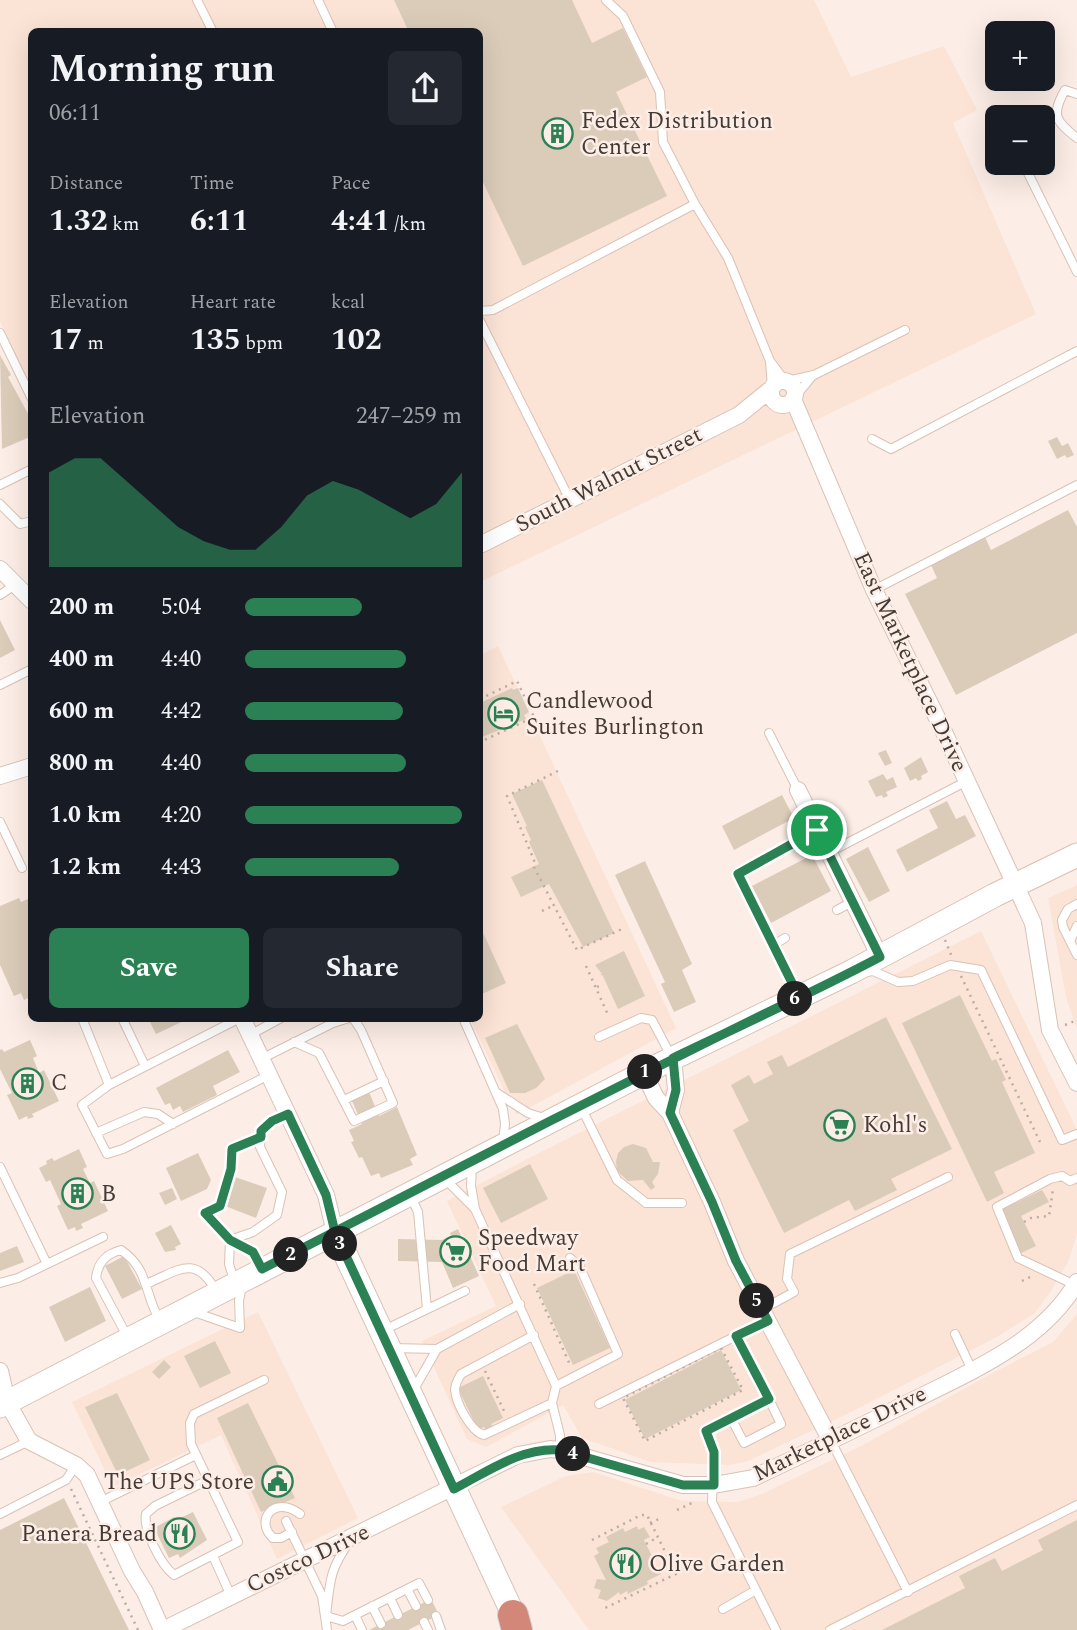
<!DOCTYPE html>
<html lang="en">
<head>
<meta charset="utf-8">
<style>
  :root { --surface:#171b24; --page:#242831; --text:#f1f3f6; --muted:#9ea1a6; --accent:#2b8154 }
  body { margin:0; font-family:Spectral,serif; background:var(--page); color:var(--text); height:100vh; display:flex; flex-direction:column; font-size:26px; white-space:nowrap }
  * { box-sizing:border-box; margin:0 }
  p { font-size:23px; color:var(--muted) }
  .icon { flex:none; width:38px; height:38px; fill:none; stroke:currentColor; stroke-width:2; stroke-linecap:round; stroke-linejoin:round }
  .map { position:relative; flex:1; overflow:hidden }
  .side { position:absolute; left:28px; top:28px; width:455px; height:994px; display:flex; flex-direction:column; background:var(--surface); border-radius:10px; box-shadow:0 7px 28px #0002 }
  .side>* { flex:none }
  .tools { position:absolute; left:985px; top:21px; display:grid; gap:14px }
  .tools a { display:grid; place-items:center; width:70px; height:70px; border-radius:10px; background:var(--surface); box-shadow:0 7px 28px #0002; font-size:35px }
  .pin { position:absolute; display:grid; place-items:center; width:60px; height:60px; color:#fff; margin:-30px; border:4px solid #fff; border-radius:50%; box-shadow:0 2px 7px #0007 }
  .km { position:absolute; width:35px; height:35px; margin:-18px; border-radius:50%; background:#222; color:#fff; font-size:19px; line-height:35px; text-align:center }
  .round { display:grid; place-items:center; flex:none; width:74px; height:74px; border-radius:10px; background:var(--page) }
  .headline { display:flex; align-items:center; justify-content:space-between; height:119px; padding:0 21px }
  h1 { font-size:38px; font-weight:700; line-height:52px }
  .figures { display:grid; grid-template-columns:repeat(3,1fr); gap:10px; height:119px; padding:7px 21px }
  .figures div { display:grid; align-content:center }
  .figures b { font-size:30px; font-weight:700 }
  .figures small { font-size:19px; font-weight:400 }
  .figures p { font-size:19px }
  .chart { height:196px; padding:14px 21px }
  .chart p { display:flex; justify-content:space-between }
  .chart svg { width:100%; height:126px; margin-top:7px; fill:var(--accent); opacity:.7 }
  .action { display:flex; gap:14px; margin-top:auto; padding:14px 21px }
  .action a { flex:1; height:80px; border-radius:10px; background:var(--accent); color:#fff; font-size:28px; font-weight:700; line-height:80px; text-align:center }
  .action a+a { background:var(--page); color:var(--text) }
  ul { padding:0 21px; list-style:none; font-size:23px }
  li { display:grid; grid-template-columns:112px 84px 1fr; align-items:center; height:52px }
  li i { height:18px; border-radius:9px; background:var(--accent) }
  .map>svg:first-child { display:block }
  .built { fill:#fbe3d5 }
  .building { fill:#dbccb9 }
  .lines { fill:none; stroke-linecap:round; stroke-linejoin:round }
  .lane-casing { stroke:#d9c2b5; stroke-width:10 }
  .street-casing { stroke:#d9c2b5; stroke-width:18 }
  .secondary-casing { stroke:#d9c2b5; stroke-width:25 }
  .highway-casing { stroke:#d2d0cf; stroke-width:32 }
  .path { stroke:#b9ada6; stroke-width:2.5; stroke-dasharray:2 5; stroke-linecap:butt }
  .lane { stroke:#fff; stroke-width:8 }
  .street { stroke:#fff; stroke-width:16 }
  .secondary { stroke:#fff; stroke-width:23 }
  .highway { stroke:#d38779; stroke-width:30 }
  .route-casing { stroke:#fff; stroke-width:14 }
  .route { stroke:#2b8154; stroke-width:9 }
  .labels { text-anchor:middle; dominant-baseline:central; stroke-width:5; stroke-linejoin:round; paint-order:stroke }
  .poi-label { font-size:23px; fill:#443b35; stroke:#fceee6; text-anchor:start }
  .street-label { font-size:23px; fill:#443b35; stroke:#fceee6 }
</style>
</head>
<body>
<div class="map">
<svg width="1077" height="1630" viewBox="0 0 1077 1630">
  <rect width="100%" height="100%" fill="#fceee6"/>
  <!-- built -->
  <path class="built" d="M0,0H814L851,77L944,46L977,110L953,123L1036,314L480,582V32H32L31,387L0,321Z
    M498,646L676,1028L516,1115L470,1019L480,1018V655Z
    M1077,885V1029L1066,997L1048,898Z
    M981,931L1077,1130V1234L1068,1262L1051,1291L1034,1314L995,1338L849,1413L748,1461L729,1465L651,1462L582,1438L563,1405L486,1447L467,1439L422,1341L496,1306L447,1201L533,1156Z
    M258,1312L358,1518L277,1559L221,1435L113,1487L72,1402Z
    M1077,1314V1630H589L501,1507L566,1476L593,1472L682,1501L738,1502L762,1494L863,1445L989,1375L1053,1342Z"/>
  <!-- building -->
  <path class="building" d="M394,0H572L592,43L623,28L647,77L616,92L667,196L523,266L480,176V32H409Z
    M0,355L11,375L8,377L32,421V436L2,449Z
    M1057,437L1062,446L1068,443L1074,455L1067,458L1065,455L1057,459L1048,441Z
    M1068,510L1077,527V633L956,695L905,594L937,578L930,563L984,535L991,550Z
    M0,620L15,650L0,658Z
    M512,688L513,690L518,688L529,712L524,715L526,719L480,738V703Z
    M886,750L892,763L885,766L878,753Z
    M921,757L928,772L921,776L922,779L918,781L916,778L910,781L904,768Z
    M883,774L887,780L893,777L897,787L886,792L888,796L883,798L882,795L876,797L868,781Z
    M542,780L614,933L583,947L549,884L521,897L511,877L539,864L529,842L531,840L525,827L527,826L512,794Z
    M782,795L794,818L734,850L722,826Z
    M947,801L956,819L965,815L976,836L907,872L896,850L938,828L929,810Z
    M868,847L890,891L869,902L846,859Z
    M812,855L831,891L771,923L752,886Z
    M645,861L692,964L682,970L696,1002L674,1012L661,984L665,982L615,875Z
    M19,898L21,902L28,899L32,903V996L24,1000L21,993L14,996L0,965V906Z
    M480,926L506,983L480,995Z
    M624,951L645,996L618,1009L603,976L600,974H602L595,965Z
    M960,995L992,1061L996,1059L1006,1080L1002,1082L1035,1153L994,1172L1004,1193L987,1202L902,1023Z
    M886,1017L952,1149L891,1179L897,1190L855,1211L849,1200L784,1233L733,1130L749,1121L731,1085L749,1075L754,1084L773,1074L767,1062L782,1055L788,1067Z
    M148,1018H190L156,1034Z
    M517,1024L545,1079L536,1088L525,1093H510L485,1038Z
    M30,1040L37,1056L33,1058L39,1073L44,1070L59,1101L32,1114L34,1117L28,1119L27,1116L19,1120L7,1095L12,1093L0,1069V1050L2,1049L4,1052Z
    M228,1050L240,1072L213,1086L217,1095L183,1112L180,1106L173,1110L170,1103L165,1105L156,1088Z
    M369,1092L379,1116L397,1107L417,1155L410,1159L413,1165L381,1178L379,1173L371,1176L362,1157L359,1158L351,1142L354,1141L349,1130L362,1124L352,1101Z
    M633,1144L646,1148L653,1162H660L658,1174L652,1182L655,1187L651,1190L643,1180L628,1181L617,1171L616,1162L618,1153L624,1147Z
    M79,1149L87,1167L83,1169L90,1183L94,1181L108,1211L81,1224L83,1228L76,1231L75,1227L68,1230L57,1206L61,1204L50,1180L46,1182L39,1168L47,1164L46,1161L52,1158L54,1161Z
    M198,1153L211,1180L207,1189L181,1201L166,1168Z
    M530,1164L548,1199L501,1223L483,1188Z
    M235,1177L267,1188L256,1218L225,1206Z
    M172,1188L177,1199L165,1205L159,1193Z
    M1042,1190L1049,1202L1021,1216L1036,1246L1021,1253L1000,1210Z
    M171,1225L181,1244L175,1247L176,1250L165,1252L155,1233Z
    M458,1229L479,1276L453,1288L442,1262L398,1261V1239L442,1240L451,1236L450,1233Z
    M17,1246L24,1262L0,1271V1253Z
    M124,1256L142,1289L122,1299L105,1266Z
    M574,1270L610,1348L573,1365L537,1288Z
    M90,1287L106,1321L65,1342L49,1307Z
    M215,1341L231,1373L200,1388L184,1356Z
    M721,1350L741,1390L645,1439L625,1400Z
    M164,1360L171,1367L159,1379L152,1372Z
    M483,1376L503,1418L491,1424L493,1427L486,1430L484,1427L478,1430L458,1388Z
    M117,1393L150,1460L118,1475L85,1407Z
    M248,1403L295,1498L261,1512L217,1418Z
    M64,1498L129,1630H0V1530Z
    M193,1512L207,1540L180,1558L178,1554L169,1558L154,1528L174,1517L178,1519Z
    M1077,1520V1630H882L965,1588L959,1576L995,1558L1002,1571L1043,1550L1038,1540Z
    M637,1526L638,1530L644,1527L650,1537L644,1540L652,1556L650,1557L661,1574L647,1581L648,1584L628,1594L627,1591L620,1595L619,1592L607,1601L598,1598L601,1590L594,1588L597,1579L606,1580L594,1556L599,1553L596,1548L609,1542L606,1537L623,1528L625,1532Z
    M431,1599L439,1615L424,1622L408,1630H369Z"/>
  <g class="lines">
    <defs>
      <path id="lane" d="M197,0L213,32
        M318,0L333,32
        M606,0L623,16L660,92L663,142L695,204L728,258L770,361L785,381
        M1077,94L1065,90C1051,115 1055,121 1077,138
        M1023,163L1077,272
        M480,311L493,310L695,204
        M480,321L570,500
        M0,333L32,399
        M770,361L772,387
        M787,381L814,375L905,330
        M795,397L813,375
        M872,439L891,449L1077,351
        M0,485L32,469
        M0,504L20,524L32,521
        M874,590L1077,485
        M0,595L15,585
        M0,685L32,669
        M769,733L798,790
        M0,822L22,868
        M828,853L967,781
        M1077,904L1068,909L1062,920L1063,927L1077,955
        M837,910L852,902
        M1070,941L1077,926
        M773,945L785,938
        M866,972L873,971L898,982L913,981L950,965L981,970L1062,1140L1077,1134
        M798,994L738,874L817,830
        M82,1018L109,1085
        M122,1018L145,1066
        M240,1018L109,1085L82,1105L107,1154L123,1149L269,1075
        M463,1018L503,1109L505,1124L503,1143
        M250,1035L281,1018
        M599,1037L641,1018L652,1020L671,1056
        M294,1042L319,1053L354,1121L393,1103L361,1030L353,1018
        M261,1059L333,1023L349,1018
        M497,1093L528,1113L547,1119
        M344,1100L384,1081
        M581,1107L617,1180L646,1203H682
        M96,1133L144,1112L158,1114L173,1124
        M261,1137L232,1149L231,1169L220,1206L205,1213L230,1240L253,1252L262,1269
        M0,1167L47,1264
        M472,1167L471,1186L475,1209
        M1077,1178L1070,1181L1062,1176L1050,1179L997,1207L1018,1258L1077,1286
        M445,1179L475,1209L556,1386L552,1403L560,1435V1450
        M410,1195L418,1212L427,1309
        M230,1240L253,1232L277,1215L282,1192L260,1147L261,1131L272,1121L287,1114
        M230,1240L229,1264L234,1280
        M0,1283L18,1278L103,1237
        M146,1284C178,1271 195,1253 216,1291
        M761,1310L794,1292L787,1279L790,1254L948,1177
        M191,1311L240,1328L239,1301L242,1285
        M767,1321L736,1336L769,1399L707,1431L714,1452L712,1502L776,1630
        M384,1330L465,1291
        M955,1334L972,1370
        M534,1335L461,1374C458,1379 455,1384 455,1390C456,1403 471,1432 484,1435L552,1403
        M127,1336L96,1278C98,1262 106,1254 121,1250C149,1269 144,1293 159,1319
        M391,1348L437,1349L520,1304
        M556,1386L618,1354L580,1267L570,1258
        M413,1391L437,1349
        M599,1404L736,1336
        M731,1418L744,1443L781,1424L769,1399
        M831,1441L908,1592
        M0,1455L29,1441
        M208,1480L155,1506L146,1514C143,1530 161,1565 174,1575L238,1542L191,1444L190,1423L194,1414L264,1380
        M100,1502L196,1455
        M0,1514L66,1480L76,1465
        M286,1521L322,1596L327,1630
        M292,1532L281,1538H273C254,1521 274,1494 300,1514
        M350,1541C329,1570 330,1582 326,1616L343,1621L419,1583L428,1600
        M213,1556L231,1596
        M407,1589L416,1606
        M390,1598L398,1615
        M372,1606L381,1624
        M723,1609L756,1590
        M355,1615L362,1630
        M436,1616L441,1630
        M424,1622L428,1630
        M830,1630L1077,1505"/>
      <path id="street" d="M771 393a12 12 0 1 1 24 0a12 12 0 1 1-24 0Z
        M793,399L874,590L943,730L1033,923L1050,1030L1077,1083
        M480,545L739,415L771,389
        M0,569L32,601
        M0,776L32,766
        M798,790L880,957
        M242,1018L326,1195L335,1232
        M644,1073L656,1098L670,1113L712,1202L736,1261L831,1441
        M670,1113L676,1090L673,1058
        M0,1371L7,1402L29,1441L76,1465L87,1475L132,1571L145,1592L162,1630
        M163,1630L518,1455L550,1449L560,1450L683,1485H714L753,1478C804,1454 855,1429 906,1404C967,1373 1041,1344 1077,1282"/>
      <path id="secondary" d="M335,1232L520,1629
        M0,1406L659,1065L851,972L995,895L1077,855"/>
      <path id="highway" d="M513,1615L517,1630"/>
    </defs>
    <!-- lane casing -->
    <use href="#lane" class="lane-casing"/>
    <!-- street casing -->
    <use href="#street" class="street-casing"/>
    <!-- secondary casing -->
    <use href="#secondary" class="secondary-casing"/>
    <!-- highway casing -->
    <use href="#highway" class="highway-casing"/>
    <!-- path -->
    <path class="path" d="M480,699L517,681L534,717L480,742
      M558,771L507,796L534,860V867L577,950L622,929
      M542,911L555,905
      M945,940L952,957
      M586,966L609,1017
      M961,976L1040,1142
      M597,987L603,984
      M1065,1025L1077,1020
      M1024,1222L1031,1218L1049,1216L1053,1189
      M1022,1281L1030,1277
      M534,1284L571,1367
      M721,1348L743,1390L645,1441L623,1398Z
      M485,1371L505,1413
      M71,1489L138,1630
      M677,1510L694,1502
      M650,1523L661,1518
      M592,1540L641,1515H647L676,1574L605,1608
      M646,1544L658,1537"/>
    <!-- lane -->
    <use href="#lane" class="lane"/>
    <!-- street -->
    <use href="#street" class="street"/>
    <!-- secondary -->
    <use href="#secondary" class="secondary"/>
    <!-- highway -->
    <use href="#highway" class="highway"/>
  </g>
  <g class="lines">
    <defs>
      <path id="route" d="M817,830L738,874L799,997C716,1037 634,1079 552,1120L262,1269L253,1252L230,1240L205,1213L220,1206L231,1169L232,1149L261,1137V1131L272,1121L288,1114L326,1195L335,1232L454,1489C487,1472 521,1447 560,1450L683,1485H714V1452L706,1431L769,1399L736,1336L768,1321L736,1261L712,1202L670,1113L676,1090L673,1058C742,1025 812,993 880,957L817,830"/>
    </defs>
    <!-- route casing -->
    <use href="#route" class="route-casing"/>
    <!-- route -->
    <use href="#route" class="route"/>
  </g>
  <!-- icons -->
  <defs>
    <symbol id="building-ring" viewBox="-11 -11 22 22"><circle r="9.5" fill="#fceee6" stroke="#2b8154" stroke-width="1.5"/><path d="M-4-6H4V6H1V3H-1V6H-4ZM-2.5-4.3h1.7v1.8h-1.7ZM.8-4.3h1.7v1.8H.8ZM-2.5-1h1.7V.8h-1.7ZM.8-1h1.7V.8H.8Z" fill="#2b8154"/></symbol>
    <symbol id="hotel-ring" viewBox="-11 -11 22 22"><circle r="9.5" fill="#fceee6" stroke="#2b8154" stroke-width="1.5"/><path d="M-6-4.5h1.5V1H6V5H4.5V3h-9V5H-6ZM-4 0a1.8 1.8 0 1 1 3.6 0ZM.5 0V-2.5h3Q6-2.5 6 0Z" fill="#2b8154"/></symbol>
    <symbol id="supermarket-ring" viewBox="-11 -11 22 22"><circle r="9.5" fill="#fceee6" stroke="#2b8154" stroke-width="1.5"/><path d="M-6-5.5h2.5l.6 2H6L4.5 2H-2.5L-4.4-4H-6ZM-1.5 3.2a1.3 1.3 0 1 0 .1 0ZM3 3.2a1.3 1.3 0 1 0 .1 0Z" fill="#2b8154"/></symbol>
    <symbol id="civic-ring" viewBox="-11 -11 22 22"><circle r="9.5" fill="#fceee6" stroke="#2b8154" stroke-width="1.5"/><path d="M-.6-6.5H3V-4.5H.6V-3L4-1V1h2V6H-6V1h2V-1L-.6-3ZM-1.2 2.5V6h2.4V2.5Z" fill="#2b8154"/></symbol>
    <symbol id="restaurant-ring" viewBox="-11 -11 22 22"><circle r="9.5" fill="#fceee6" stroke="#2b8154" stroke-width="1.5"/><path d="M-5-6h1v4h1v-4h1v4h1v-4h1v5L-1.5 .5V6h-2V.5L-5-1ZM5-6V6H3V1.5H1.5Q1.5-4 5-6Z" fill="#2b8154"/></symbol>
  </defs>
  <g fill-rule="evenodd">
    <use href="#building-ring" x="540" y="116" width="35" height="35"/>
    <use href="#hotel-ring" x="486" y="696" width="35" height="35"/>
    <use href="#building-ring" x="10" y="1066" width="35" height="35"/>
    <use href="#supermarket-ring" x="822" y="1108" width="35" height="35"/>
    <use href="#building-ring" x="60" y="1176" width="35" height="35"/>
    <use href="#supermarket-ring" x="438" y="1234" width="35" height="35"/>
    <use href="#civic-ring" x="260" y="1464" width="35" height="35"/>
    <use href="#restaurant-ring" x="162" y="1516" width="35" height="35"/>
    <use href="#restaurant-ring" x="608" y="1546" width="35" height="35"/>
  </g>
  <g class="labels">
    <!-- poi labels -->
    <g class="poi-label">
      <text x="581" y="121">Fedex Distribution<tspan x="581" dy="26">Center</tspan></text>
      <text x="526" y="701">Candlewood<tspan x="526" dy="26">Suites Burlington</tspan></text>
      <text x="51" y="1083">C</text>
      <text x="863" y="1125">Kohl's</text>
      <text x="101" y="1194">B</text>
      <text x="478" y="1238">Speedway<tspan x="478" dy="26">Food Mart</tspan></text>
      <text x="254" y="1482" text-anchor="end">The UPS Store</text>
      <text x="157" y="1534" text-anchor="end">Panera Bread</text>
      <text x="649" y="1564">Olive Garden</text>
    </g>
    <!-- street labels -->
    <g class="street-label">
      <text transform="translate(609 480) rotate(-27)">South Walnut Street</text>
      <text transform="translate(910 662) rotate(65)">East Marketplace Drive</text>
      <text transform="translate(840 1434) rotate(-26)">Marketplace Drive</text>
      <text transform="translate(308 1559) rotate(-25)">Costco Drive</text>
    </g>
  </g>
</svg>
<div class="tools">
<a>+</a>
<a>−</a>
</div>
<div class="pin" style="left:817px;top:830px;background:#1e9e55"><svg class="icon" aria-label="arrive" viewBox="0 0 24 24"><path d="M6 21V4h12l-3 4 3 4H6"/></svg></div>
<b class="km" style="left:645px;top:1072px">1</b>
<b class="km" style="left:291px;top:1255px">2</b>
<b class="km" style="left:340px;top:1244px">3</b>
<b class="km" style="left:573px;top:1454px">4</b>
<b class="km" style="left:757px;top:1301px">5</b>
<b class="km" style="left:795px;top:999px">6</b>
<section class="side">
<div class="headline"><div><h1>Morning run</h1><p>06:11</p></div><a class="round"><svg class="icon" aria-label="share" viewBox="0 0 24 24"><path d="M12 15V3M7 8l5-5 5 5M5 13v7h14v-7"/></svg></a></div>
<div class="figures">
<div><p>Distance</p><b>1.32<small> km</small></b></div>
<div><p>Time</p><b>6:11</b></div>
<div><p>Pace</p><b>4:41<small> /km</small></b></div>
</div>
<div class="figures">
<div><p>Elevation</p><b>17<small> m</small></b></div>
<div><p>Heart rate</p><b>135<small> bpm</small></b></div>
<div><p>kcal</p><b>102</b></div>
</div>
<div class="chart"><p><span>Elevation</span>247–259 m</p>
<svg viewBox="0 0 160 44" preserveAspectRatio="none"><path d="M0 44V11L10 6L20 6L30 14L40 22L50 30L60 35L70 38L80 38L90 30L100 19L110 14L120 17L130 22L140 27L150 22L160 11V44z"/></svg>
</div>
<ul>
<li><b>200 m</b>5:04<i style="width:54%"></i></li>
<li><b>400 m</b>4:40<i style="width:74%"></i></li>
<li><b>600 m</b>4:42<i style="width:73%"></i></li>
<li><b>800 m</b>4:40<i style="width:74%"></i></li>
<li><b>1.0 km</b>4:20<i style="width:100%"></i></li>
<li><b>1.2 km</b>4:43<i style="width:71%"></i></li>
</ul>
<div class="action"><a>Save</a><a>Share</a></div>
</section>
</div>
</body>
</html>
